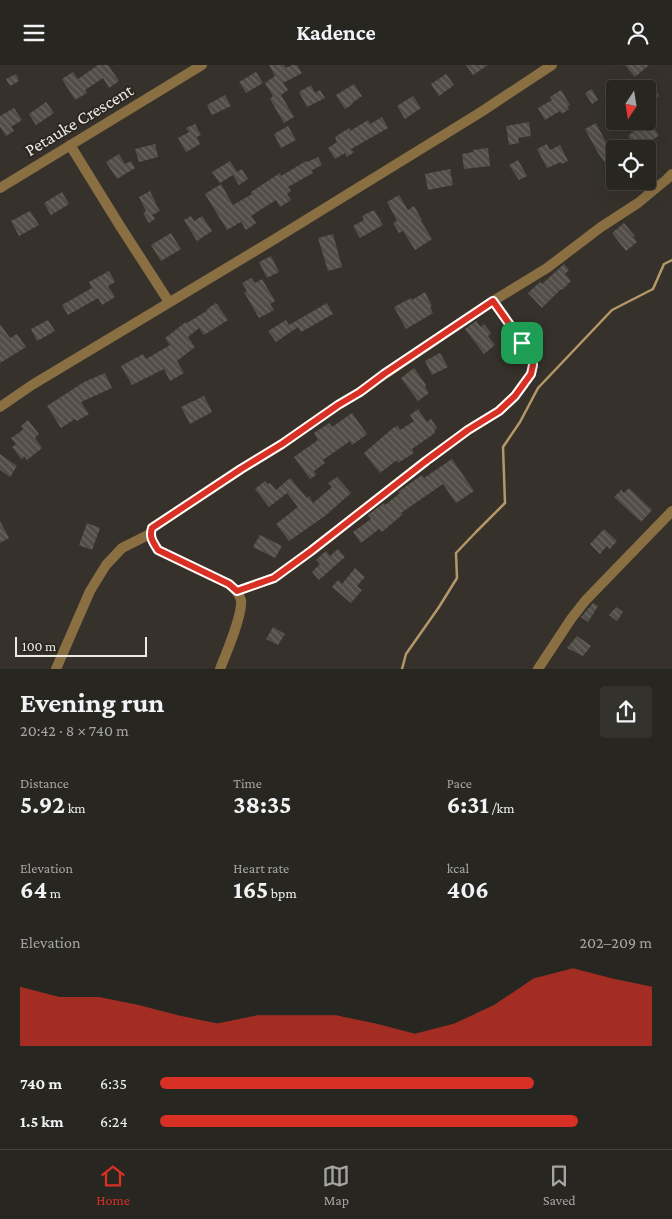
<!DOCTYPE html>
<html lang="en">
<head>
<meta charset="utf-8">
<style>
  :root { --surface:#282620; --page:#34322d; --text:#f1f3f6; --muted:#a5a5a5; --line:#44433e; --accent:#d93025 }
  body { margin:0; font-family:"Crimson Pro",serif; background:var(--page); color:var(--text); height:100vh; display:flex; flex-direction:column; font-size:19px; white-space:nowrap }
  * { box-sizing:border-box; margin:0 }
  p { font-size:16px; color:var(--muted) }
  .icon { flex:none; width:28px; height:28px; fill:none; stroke:currentColor; stroke-width:2; stroke-linecap:round; stroke-linejoin:round }
  .map { position:relative; height:604px; overflow:hidden }
  .sheet { display:flex; flex-direction:column; background:var(--surface); flex:1 }
  .sheet>* { flex:none }
  .needle { width:32px; rotate:192deg }
  .tools { position:absolute; left:606px; top:15px; display:grid; gap:10px }
  .tools a { display:grid; place-items:center; width:50px; height:50px; border-radius:5px; background:var(--surface); box-shadow:0 5px 20px #0002,0 0 0 1px var(--line); font-size:25px }
  .scale { position:absolute; left:15px; bottom:12px; width:132px; box-sizing:border-box; padding-left:5px; border:2px solid #edeae6; border-top:0; font-size:14px; line-height:18px; white-space:nowrap; color:#edeae6; -webkit-text-stroke:4px #2c2821; paint-order:stroke }
  .pin { position:absolute; display:grid; place-items:center; width:42px; height:42px; color:#fff; margin:-21px; border-radius:10px; box-shadow:0 2px 8px #0006 }
  .round { display:grid; place-items:center; flex:none; width:52px; height:52px; border-radius:5px; background:var(--page) }
  .summary { display:flex; align-items:center; justify-content:space-between; height:85px; padding:0 20px }
  h1 { font-size:28px; font-weight:700; line-height:38px }
  .stats { display:grid; grid-template-columns:repeat(3,1fr); gap:8px; height:85px; padding:5px 20px }
  .stats div { display:grid; align-content:center }
  .stats b { font-size:25px; font-weight:700 }
  .stats small { font-size:14px; font-weight:400 }
  .stats p { font-size:14px }
  .chart { height:140px; padding:10px 20px }
  .chart p { display:flex; justify-content:space-between }
  .chart svg { width:100%; height:90px; margin-top:5px; fill:var(--accent); opacity:.7 }
  ul { padding:0 20px; list-style:none; font-size:16px }
  li { display:grid; grid-template-columns:80px 60px 1fr; align-items:center; height:38px }
  li i { height:12px; border-radius:6px; background:var(--accent) }
  header { display:flex; justify-content:space-between; align-items:center; height:65px; padding:0 20px; background:var(--surface); font-size:22px; font-weight:700 }
  .tab-bar { display:flex; justify-content:space-around; align-items:center; height:70px; border-top:1px solid var(--line); background:var(--surface); font-size:14px; color:var(--muted) }
  .tab-bar a { display:grid; justify-items:center; gap:2px }
  .tab-bar .current { color:var(--accent) }
  .map>svg:first-child { display:block }
  .lines { fill:none; stroke-linecap:round; stroke-linejoin:round }
  .stream { stroke:#b49867; stroke-width:2.5 }
  .building { fill:url(#building-back-hatch) }
  .minor { stroke:#8a6f42; stroke-width:10 }
  .route-casing { stroke:#fff; stroke-width:10 }
  .route { stroke:#d93025; stroke-width:6 }
  .labels { text-anchor:middle; dominant-baseline:central; stroke-width:4; stroke-linejoin:round; paint-order:stroke }
  .street-label { font-size:18px; fill:#edeae6; stroke:#2c2821 }
</style>
</head>
<body>
<header><svg class="icon" aria-label="menu" viewBox="0 0 24 24"><path d="M4 6h16M4 12h16M4 18h16"/></svg>Kadence<svg class="icon" aria-label="person" viewBox="0 0 24 24"><circle cx="12" cy="8" r="4"/><path d="M4 21q1-7 8-7t8 7"/></svg></header>
<div class="map">
<svg width="672" height="604" viewBox="0 0 672 604">
  <defs>
    <pattern id="building-back-hatch" width="6" height="6" patternUnits="userSpaceOnUse" patternTransform="scale(1.25)"><rect width="6" height="6" fill="#524d47"/><path d="M-1 5l2 2M0 0l6 6M5-1l2 2" fill="none" stroke="#6b6762"/></pattern>
  </defs>
  <rect width="100%" height="100%" fill="#36322b"/>
  <g class="lines">
    <!-- stream -->
    <path class="stream" d="M402,604L406,589L439,542L457,513L456,488L476,467L505,438L503,382L520,357L538,323L612,245L653,224L664,199L672,195"/>
  </g>
  <!-- building -->
  <path class="building" d="M98,0H108L119,16L109,23L103,13L85,25L87,28L75,35L62,14L73,7L78,14Z
    M269,0H284L286,3L292,0H297L302,8L283,18L288,25L281,30L294,52L284,58L270,34L273,31L265,18L275,11Z
    M466,0H488L473,10Z
    M625,0H649L635,12Z
    M256,7L263,18L246,28L239,17Z
    M16,9L19,16L10,21L6,14Z
    M446,9L454,20L439,31L431,19Z
    M648,13L659,31L651,36L648,30Z
    M354,19L362,31L352,38L353,39L345,44L336,30Z
    M311,20L315,28L320,25L325,33L307,42L299,27Z
    M592,24L598,35L592,39L585,28Z
    M561,25L570,40L567,42L569,44L562,49L560,46L545,55L538,43L552,35L550,32Z
    M225,30L231,41L212,50L207,40Z
    M413,31L421,43L405,54L397,41Z
    M46,37L54,48L36,60L29,49Z
    M14,43L22,55L11,62L14,66L6,71L0,62V51Z
    M382,52L388,63L351,84L354,87L347,92L345,88L335,94L328,83L337,77L335,72L349,63L350,66L368,55L370,59Z
    M642,56H648L659,70L642,84H638L628,71L639,62L637,60Z
    M529,57L531,71L518,73L519,78L509,80L506,61Z
    M596,58L609,83L611,82L615,87V94L607,100L598,88L585,64Z
    M195,59L201,70L197,72L200,79L186,87L178,73L189,67L186,63Z
    M288,61L296,75L281,83L274,69Z
    M155,79L158,92L139,97L135,84Z
    M547,79L550,85L560,80L568,96L562,99L561,97L547,103L537,84Z
    M488,83L490,101L464,104L462,89L473,87V85Z
    M119,89L125,99L131,96L135,103L117,114L106,97Z
    M318,92L322,100L312,105L313,108L288,122L291,126L287,129L291,135L280,142L276,135L251,151L256,158L246,165L241,157L227,165L205,129L221,119L233,140L252,129L251,127L280,108L281,111L306,96L307,97Z
    M518,95L527,111L519,115L509,100Z
    M230,96L237,107L242,104L248,114L239,120L233,110L220,118L212,107Z
    M450,104L453,120L428,125L425,109Z
    M150,126L156,138H155L160,146L152,150L155,154L149,158L143,148L146,146L139,132Z
    M62,127L69,139L51,150L44,138Z
    M399,130L408,145L414,141L422,155L421,156L432,174L415,185L403,166L399,168L393,158L397,156L387,137Z
    M374,145L383,160L360,173L353,161L364,155L362,151Z
    M30,146L39,160L19,171L11,156Z
    M191,151L194,156L202,151L212,166L197,176L184,155Z
    M624,158L635,171L633,172L637,177L626,186L612,168Z
    M171,168L181,184L161,196L151,180Z
    M333,169L342,202L328,206L318,173Z
    M271,191L279,207L267,213L259,197Z
    M564,199L569,205L565,209L571,216L562,225L561,224L542,243L528,228L540,217L542,219Z
    M109,206L115,217L108,221L115,232L102,240L98,233L68,250L62,240L92,223L89,217Z
    M251,213L255,218L262,214L275,236L270,239L274,245L259,253L244,227L247,226L242,218Z
    M425,227L432,241L430,242L433,248L406,264L394,242L411,233L412,235Z
    M216,238L228,255L204,270L199,263L188,272L195,282L177,296L184,308L170,316L164,304L132,320L121,301L143,289L146,294L170,280L165,273L186,257L187,258L208,245L207,244Z
    M327,238L333,249L301,267L298,262L276,277L268,266L286,255L289,260Z
    M48,255L55,266L37,276L31,264Z
    M476,256L481,262L484,259L491,268L488,271L495,280L484,289L465,264Z
    M0,259L10,273L17,269L26,282L0,298Z
    M440,288L448,302L432,310L425,296Z
    M414,303L426,320L425,322L429,328L418,336L401,313Z
    M105,308L112,323L81,337L89,349L77,356L75,354L61,363L47,341L84,317Z
    M204,331L212,347L190,359L181,342Z
    M418,344L427,357L431,354L437,363L434,366L435,368L412,384L414,388L398,398L397,395L380,408L364,388L393,363L398,361L400,365L414,356L410,350Z
    M352,348L367,369L352,380L350,376L323,395L325,398L314,406L316,410L310,414L294,392L318,375L314,368L329,358L332,362Z
    M28,355L39,369L35,373L42,383L27,395L24,391L22,395L12,382L16,379L11,373L20,367L23,364L21,361Z
    M0,389L17,401L10,412L0,405Z
    M452,394L474,426L456,438L443,419L401,448L403,449L382,467L379,464L361,478L353,467L371,454L368,450L384,438L385,440L400,428L398,427L422,410L424,413Z
    M337,412L351,428L325,451L289,476L276,459L298,442L287,428L269,442L255,424L265,416L268,419L270,418L276,425L290,413L307,433L309,431L313,438L332,422L328,418Z
    M629,423L652,445L641,457L614,432L621,425L624,428Z
    M0,456L9,473L0,478Z
    M87,458L100,463L92,485L79,480Z
    M604,464L617,476L610,484L607,481L600,489L590,479Z
    M260,470L282,481L275,493L253,482Z
    M338,484L345,492L319,515L312,507L320,499L316,495L326,486L330,491Z
    M355,503L365,512L357,521L362,525L351,538L332,522L338,515L342,519Z
    M593,538L598,541L588,557L581,552Z
    M616,542L623,547L617,556L609,550Z
    M273,562L285,569L278,580L266,574Z
    M577,571L591,581L583,591L567,583Z"/>
  <g class="lines">
    <!-- minor -->
    <path class="minor" d="M70,80L120,161L169,237
      M0,123L202,0
      M0,342L32,320L270,177L481,47L552,0
      M237,526L274,513L311,486L426,396L468,365L499,346L515,331L531,309L533,300L532,291L493,236
      M56,604L90,526L106,500L122,483L150,469
      M220,604C226,589 243,549 241,535C239,528 234,523 229,519L158,485C153,477 149,472 152,463L241,404L282,379L338,340L360,327L385,309L493,236L547,203L601,162L638,138L667,114L672,109
      M538,604L571,554L585,536L672,446"/>
  </g>
  <g class="lines">
    <defs>
      <path id="route" d="M493,236L532,291L533,300L531,309L515,331L499,346L468,365L426,396L311,486L274,513L237,526L229,519L158,485C153,477 149,472 152,463L241,404L282,379L338,340L360,327L384,309Z"/>
    </defs>
    <!-- route casing -->
    <use href="#route" class="route-casing"/>
    <!-- route -->
    <use href="#route" class="route"/>
  </g>
  <g class="labels">
    <!-- street labels -->
    <g class="street-label">
      <text transform="translate(79 55) rotate(-31)">Petauke Crescent</text>
    </g>
  </g>
</svg>
<div class="tools">
<a><svg class="needle" viewBox="-14 -14 28 28"><path d="M0-13l5 13h-10z" fill="#e53935"/><path d="M0 13l5-13h-10z" fill="#a5a5a5"/></svg></a>
<a><svg class="icon" aria-label="locate" viewBox="0 0 24 24"><circle cx="12" cy="12" r="6"/><path d="M12 2v4M12 18v4M2 12h4M18 12h4"/></svg></a>
</div>
<div class="scale">100 m</div>
<div class="pin" style="left:522px;top:278px;background:#1e9e55"><svg class="icon" aria-label="arrive" viewBox="0 0 24 24"><path d="M6 21V4h12l-3 4 3 4H6"/></svg></div>
</div>
<section class="sheet">
<div class="summary"><div><h1>Evening run</h1><p>20:42 · 8 × 740 m</p></div><a class="round"><svg class="icon" aria-label="share" viewBox="0 0 24 24"><path d="M12 15V3M7 8l5-5 5 5M5 13v7h14v-7"/></svg></a></div>
<div class="stats">
<div><p>Distance</p><b>5.92<small> km</small></b></div>
<div><p>Time</p><b>38:35</b></div>
<div><p>Pace</p><b>6:31<small> /km</small></b></div>
</div>
<div class="stats">
<div><p>Elevation</p><b>64<small> m</small></b></div>
<div><p>Heart rate</p><b>165<small> bpm</small></b></div>
<div><p>kcal</p><b>406</b></div>
</div>
<div class="chart"><p><span>Elevation</span>202–209 m</p>
<svg viewBox="0 0 160 44" preserveAspectRatio="none"><path d="M0 44V15L10 20L20 20L30 24L40 29L50 33L60 29L70 29L80 29L90 33L100 38L110 33L120 24L130 11L140 6L150 11L160 15V44z"/></svg>
</div>
<ul>
<li><b>740 m</b>6:35<i style="width:76%"></i></li>
<li><b>1.5 km</b>6:24<i style="width:85%"></i></li>
</ul>
</section>
<nav class="tab-bar">
<a class="current"><svg class="icon" aria-label="home" viewBox="0 0 24 24"><path d="M3 11l9-7 9 7M6 9v11h12V9"/></svg>Home</a>
<a><svg class="icon" aria-label="map" viewBox="0 0 24 24"><path d="M3 6l6-2 6 2 6-2v14l-6 2-6-2-6 2zM9 4v14M15 6v14"/></svg>Map</a>
<a><svg class="icon" aria-label="saved" viewBox="0 0 24 24"><path d="M7 4h10v16l-5-4-5 4z"/></svg>Saved</a>
</nav>
</body>
</html>
